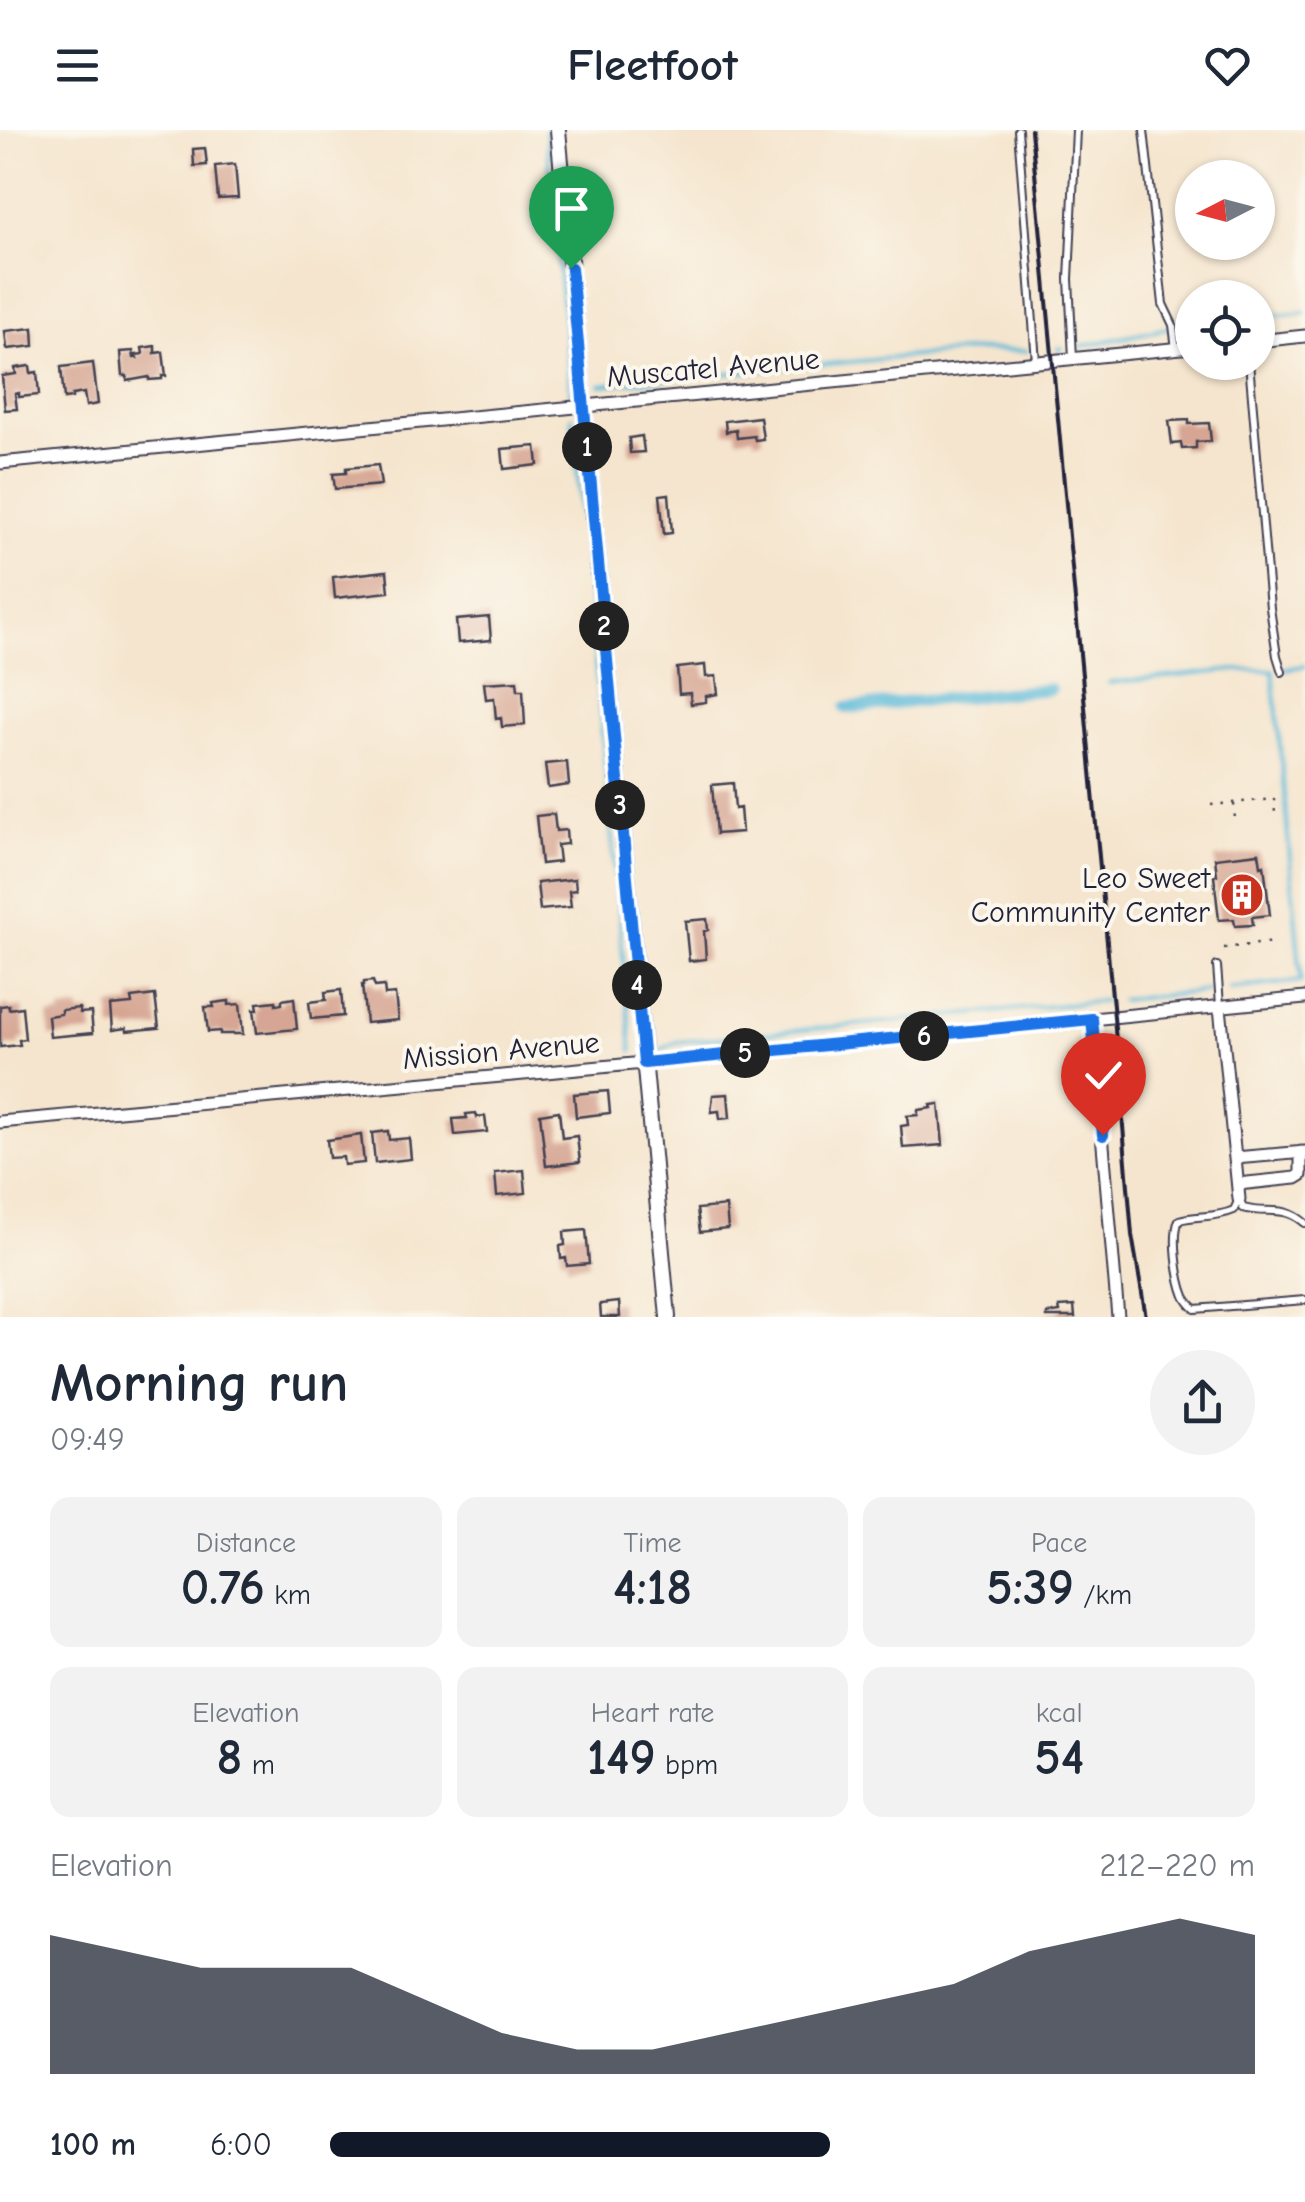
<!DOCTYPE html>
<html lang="en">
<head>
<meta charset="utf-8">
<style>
  :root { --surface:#fff; --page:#f2f2f3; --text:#1f2937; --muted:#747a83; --accent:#111827 }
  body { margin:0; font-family:"Comic Neue",sans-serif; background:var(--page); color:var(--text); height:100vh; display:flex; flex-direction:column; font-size:38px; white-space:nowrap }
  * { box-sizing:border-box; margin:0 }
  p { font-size:32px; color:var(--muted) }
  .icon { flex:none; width:55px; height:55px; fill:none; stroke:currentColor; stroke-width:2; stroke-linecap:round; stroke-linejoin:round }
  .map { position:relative; height:1187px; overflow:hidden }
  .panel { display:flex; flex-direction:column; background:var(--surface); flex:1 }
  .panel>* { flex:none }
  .needle { width:65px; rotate:264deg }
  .fabs { position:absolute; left:1175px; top:30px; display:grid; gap:20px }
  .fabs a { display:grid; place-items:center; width:100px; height:100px; border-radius:50%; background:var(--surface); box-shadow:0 2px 8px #0004; font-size:50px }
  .pin { position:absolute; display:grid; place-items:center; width:85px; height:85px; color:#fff; margin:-102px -42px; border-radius:50% 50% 50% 0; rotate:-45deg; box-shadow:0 0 10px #0007 }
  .pin .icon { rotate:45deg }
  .km { position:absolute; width:50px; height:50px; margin:-25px; border-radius:50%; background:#222; color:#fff; font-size:28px; line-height:50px; text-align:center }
  .round { display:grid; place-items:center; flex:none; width:105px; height:105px; border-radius:52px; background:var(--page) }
  .summary { display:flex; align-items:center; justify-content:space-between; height:170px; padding:0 50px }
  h1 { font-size:55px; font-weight:700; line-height:75px }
  .stats { display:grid; grid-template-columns:repeat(3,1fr); gap:15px; height:170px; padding:10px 50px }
  .stats div { display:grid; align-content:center; border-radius:20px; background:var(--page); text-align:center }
  .stats b { font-size:50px; font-weight:700 }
  .stats small { font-size:28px; font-weight:400 }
  .stats p { font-size:28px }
  .chart { height:280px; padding:20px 50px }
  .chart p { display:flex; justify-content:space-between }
  .chart svg { width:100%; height:180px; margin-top:10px; fill:var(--accent); opacity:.7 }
  ul { padding:0 50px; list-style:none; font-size:32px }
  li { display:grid; grid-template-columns:160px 120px 1fr; align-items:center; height:75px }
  li i { height:25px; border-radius:12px; background:var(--accent) }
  header { display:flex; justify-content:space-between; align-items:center; height:130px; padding:0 50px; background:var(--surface); font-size:45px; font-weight:700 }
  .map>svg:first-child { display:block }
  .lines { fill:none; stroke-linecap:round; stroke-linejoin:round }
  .stream { stroke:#5ab9d8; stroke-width:4 }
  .canal { stroke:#5ab9d8; stroke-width:12 }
  .building { fill:#d6a593 }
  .service-casing { stroke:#423f51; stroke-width:10 }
  .minor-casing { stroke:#423f51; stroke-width:15 }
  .tertiary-casing { stroke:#423f51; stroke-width:18 }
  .path { stroke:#423f51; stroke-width:2.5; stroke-dasharray:2.5 8; stroke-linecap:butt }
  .service { stroke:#fff; stroke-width:6 }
  .minor { stroke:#fff; stroke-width:11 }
  .tertiary { stroke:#fff; stroke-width:14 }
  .rail { stroke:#22223b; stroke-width:4 }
  .route-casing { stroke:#fff; stroke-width:20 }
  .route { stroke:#1a73e8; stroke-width:12 }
  .labels { text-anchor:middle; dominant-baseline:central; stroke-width:8; stroke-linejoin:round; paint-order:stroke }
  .street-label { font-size:30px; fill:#22223b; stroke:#fbf7ec }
  .poi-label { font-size:30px; fill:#22223b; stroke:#fbf7ec; text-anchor:end }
</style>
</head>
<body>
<header><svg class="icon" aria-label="menu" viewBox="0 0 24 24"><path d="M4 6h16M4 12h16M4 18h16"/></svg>Fleetfoot<svg class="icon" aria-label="heart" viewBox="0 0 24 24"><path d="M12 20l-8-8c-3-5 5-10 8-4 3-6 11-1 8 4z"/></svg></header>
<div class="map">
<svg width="1305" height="1187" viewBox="0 0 1305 1187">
  <rect width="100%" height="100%" fill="#fbf7ec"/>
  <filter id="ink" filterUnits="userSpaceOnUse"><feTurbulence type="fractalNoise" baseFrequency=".01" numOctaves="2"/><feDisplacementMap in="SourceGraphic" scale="20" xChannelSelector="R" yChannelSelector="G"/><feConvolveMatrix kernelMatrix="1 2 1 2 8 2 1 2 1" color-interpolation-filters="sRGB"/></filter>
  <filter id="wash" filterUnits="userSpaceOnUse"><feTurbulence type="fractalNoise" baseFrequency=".0048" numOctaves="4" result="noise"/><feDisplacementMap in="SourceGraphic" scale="40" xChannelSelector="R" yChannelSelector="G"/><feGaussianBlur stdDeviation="2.25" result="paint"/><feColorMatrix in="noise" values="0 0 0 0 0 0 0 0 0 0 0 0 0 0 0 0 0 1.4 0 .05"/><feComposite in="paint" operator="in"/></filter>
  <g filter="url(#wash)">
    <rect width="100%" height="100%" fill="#f5e5ce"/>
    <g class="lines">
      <!-- stream -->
      <path class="stream" d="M546,0L571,267
        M1258,187L1305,183
        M1082,216L1192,193
        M1058,219L1062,218
        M600,255L981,220L1027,221
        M572,287L632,921
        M1283,539L1305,536
        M1109,553L1235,540H1273L1301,851L1229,859
        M1121,870L1209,861
        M655,920H661L677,912L1105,871"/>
      <!-- canal -->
      <path class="canal" d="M846,578L1050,559"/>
    </g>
    <g id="blocks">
      <!-- building -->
      <path class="building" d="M205,18L207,35L194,36L193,19Z
        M235,34L238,68L218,69L215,36Z
        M33,198L34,216L7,219L5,201Z
        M155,216V223L163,222L166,246H162V249L149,250V247L127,251V246H122L120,222L133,221L134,228H137L136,225L143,224L142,218Z
        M93,233L98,274L86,276L84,263L72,265V268L64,269L61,237Z
        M30,236L31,243L37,242L39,265L19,267V263L15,264L17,279L5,280L2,246L16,244L15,238Z
        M760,287L763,309L755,310L754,306L737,308L736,300L726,302L725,291Z
        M1189,290V294L1209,293L1211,311L1196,312V318L1182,319L1181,313L1172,314L1169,291Z
        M642,306L644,322L630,323L629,308Z
        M536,316L538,335L504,339L502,319Z
        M378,335L381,355L335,359L333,344L346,343V338Z
        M669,364L672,403L664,404L660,365Z
        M387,441L389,462L335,468L333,447Z
        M489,487L491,510L458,513L456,490Z
        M705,535L706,547L716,546L718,564L706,566V572L691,574L690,563L679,564L677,538Z
        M517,551L518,560H523L525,595L502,597L501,588L496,589L494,568L486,569L484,553Z
        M567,632L569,655L548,658L545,634Z
        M733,653L735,679L740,678L742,702L716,704L712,655Z
        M554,684L556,701L566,700L567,714L557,715L559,732L541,734L536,686Z
        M1259,723L1261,736L1264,735L1270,785L1252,787L1253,795L1235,796L1234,789L1219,790L1214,746L1217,745L1215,728Z
        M575,749L576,760L569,761L571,777L540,780L537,753Z
        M707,789L708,800L704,801L706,829L689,831L685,791Z
        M373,851L375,857L384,856L385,865L395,864L398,890L366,893L362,855H364V852Z
        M341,860L343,886L311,889L309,872L326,870L325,862Z
        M155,865L159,898L127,901L126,898L112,900L110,876L132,874L131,868Z
        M294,868L297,899L257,903L254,879H258L257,873L276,871V875L282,874V870Z
        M229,871V875L240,874L243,904H220V901L208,902L205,877H214L213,873Z
        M9,875V879L22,877L25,909L19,910L20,915L0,917V876Z
        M79,878L80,883L91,882L93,903L50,907L48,886L61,884V880Z
        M608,961L610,983L576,987L574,964Z
        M728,964L730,988L720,989L719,981L711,982L713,965Z
        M939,974L943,1015L903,1018L901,996L908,995L907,986L918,985V980L932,978L931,975Z
        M559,981L562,1008L577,1006L580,1032L546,1036L540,984Z
        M476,983L477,987L485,986L487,1002L455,1005L453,989L467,988L466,984Z
        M388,1001L389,1010L409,1008L411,1029L375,1033L372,1003Z
        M361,1005L364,1033L344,1035L343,1027L329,1028L327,1010Z
        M524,1040L526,1063L497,1066L495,1043Z
        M726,1076L728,1099L700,1102L697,1079Z
        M586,1100L589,1134L567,1136L566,1128L561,1129L560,1116L565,1115L564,1102Z
        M619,1172L620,1187H601L600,1174Z
        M1074,1176L1075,1187H1047V1184L1060,1182L1059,1177Z"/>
    </g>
  </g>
  <g filter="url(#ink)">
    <use href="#blocks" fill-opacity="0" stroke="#423f51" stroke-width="2.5"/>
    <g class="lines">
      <defs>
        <path id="service" d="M1018,0L1036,231
          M1144,0L1163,174L1173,195L1176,219
          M1073,228L1069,149L1076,0
          M1249,232L1270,478L1277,526L1282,542
          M1217,836L1220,875
          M1305,1093C1283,1074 1268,1085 1243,1078L1239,1069L1234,1080C1216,1088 1198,1085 1179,1090C1172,1106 1178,1149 1185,1166C1187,1171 1191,1175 1195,1179L1305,1170"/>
        <path id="minor" d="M1258,211L1305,206
          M0,333L1192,217
          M1220,877L1239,1069
          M1092,889L1118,1187
          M0,992L644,933L1305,868
          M1235,1028L1305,1022
          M1238,1054L1296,1048L1301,1045V1022"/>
        <path id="tertiary" d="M558,0L668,1187"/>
      </defs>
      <!-- service casing -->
      <use href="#service" class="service-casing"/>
      <!-- minor casing -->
      <use href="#minor" class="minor-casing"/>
      <!-- tertiary casing -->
      <use href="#tertiary" class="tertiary-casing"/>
      <!-- path -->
      <path class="path" d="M1234,674L1235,690
        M1211,675L1274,669L1275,684
        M1224,818L1274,812"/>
      <!-- service -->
      <use href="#service" class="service"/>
      <!-- minor -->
      <use href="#minor" class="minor"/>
      <!-- tertiary -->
      <use href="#tertiary" class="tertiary"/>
      <!-- rail -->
      <path class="rail" d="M1031,0L1114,887L1132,1105L1146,1187"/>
    </g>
  </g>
  <g class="lines" filter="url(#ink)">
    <defs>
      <path id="route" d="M571,138L644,933L1092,889L1103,1005"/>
    </defs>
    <!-- route casing -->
    <use href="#route" class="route-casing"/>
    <!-- route -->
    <use href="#route" class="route"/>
  </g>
  <!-- icons -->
  <defs>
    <symbol id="building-disc" viewBox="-11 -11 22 22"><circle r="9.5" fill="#c8321e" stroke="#fbf7ec"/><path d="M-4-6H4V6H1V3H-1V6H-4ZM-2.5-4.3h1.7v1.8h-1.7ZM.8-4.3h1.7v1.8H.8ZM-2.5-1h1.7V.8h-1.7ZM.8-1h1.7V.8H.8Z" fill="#fff"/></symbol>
  </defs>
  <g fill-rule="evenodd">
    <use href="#building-disc" x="1217" y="740" width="50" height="50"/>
  </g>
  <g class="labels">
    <!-- street labels -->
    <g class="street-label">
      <text transform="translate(713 238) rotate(-5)">Muscatel Avenue</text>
      <text transform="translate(501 921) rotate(-5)">Mission Avenue</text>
    </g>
    <!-- poi labels -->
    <g class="poi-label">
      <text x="1210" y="748">Leo Sweet<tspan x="1210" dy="34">Community Center</tspan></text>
    </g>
  </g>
</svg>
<div class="fabs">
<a><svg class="needle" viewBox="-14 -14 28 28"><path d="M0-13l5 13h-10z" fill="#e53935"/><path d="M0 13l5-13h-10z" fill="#747a83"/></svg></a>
<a><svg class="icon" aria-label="locate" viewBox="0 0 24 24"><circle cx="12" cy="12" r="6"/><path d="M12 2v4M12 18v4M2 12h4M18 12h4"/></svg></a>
</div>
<div class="pin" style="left:571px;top:138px;background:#1e9e55"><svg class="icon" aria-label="arrive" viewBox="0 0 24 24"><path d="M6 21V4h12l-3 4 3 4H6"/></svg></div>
<div class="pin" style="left:1103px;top:1005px;background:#d93025"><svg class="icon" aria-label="check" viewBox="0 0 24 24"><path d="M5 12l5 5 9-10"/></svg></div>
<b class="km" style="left:587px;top:317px">1</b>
<b class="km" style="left:604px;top:496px">2</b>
<b class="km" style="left:620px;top:675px">3</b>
<b class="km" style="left:637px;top:855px">4</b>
<b class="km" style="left:745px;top:923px">5</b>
<b class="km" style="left:924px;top:906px">6</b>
</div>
<section class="panel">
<div class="summary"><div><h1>Morning run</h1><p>09:49</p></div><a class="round"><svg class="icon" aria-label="share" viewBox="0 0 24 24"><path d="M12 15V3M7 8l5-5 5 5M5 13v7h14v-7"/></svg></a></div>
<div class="stats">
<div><p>Distance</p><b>0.76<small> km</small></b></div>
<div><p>Time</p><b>4:18</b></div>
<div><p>Pace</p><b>5:39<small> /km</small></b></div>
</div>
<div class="stats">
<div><p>Elevation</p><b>8<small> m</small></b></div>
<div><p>Heart rate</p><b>149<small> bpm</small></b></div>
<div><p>kcal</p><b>54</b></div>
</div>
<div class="chart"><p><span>Elevation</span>212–220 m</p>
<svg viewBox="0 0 160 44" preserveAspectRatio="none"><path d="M0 44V10L10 14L20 18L30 18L40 18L50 26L60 34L70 38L80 38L90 34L100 30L110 26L120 22L130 14L140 10L150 6L160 10V44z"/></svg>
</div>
<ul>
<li><b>100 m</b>6:00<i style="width:54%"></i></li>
</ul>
</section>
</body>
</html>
